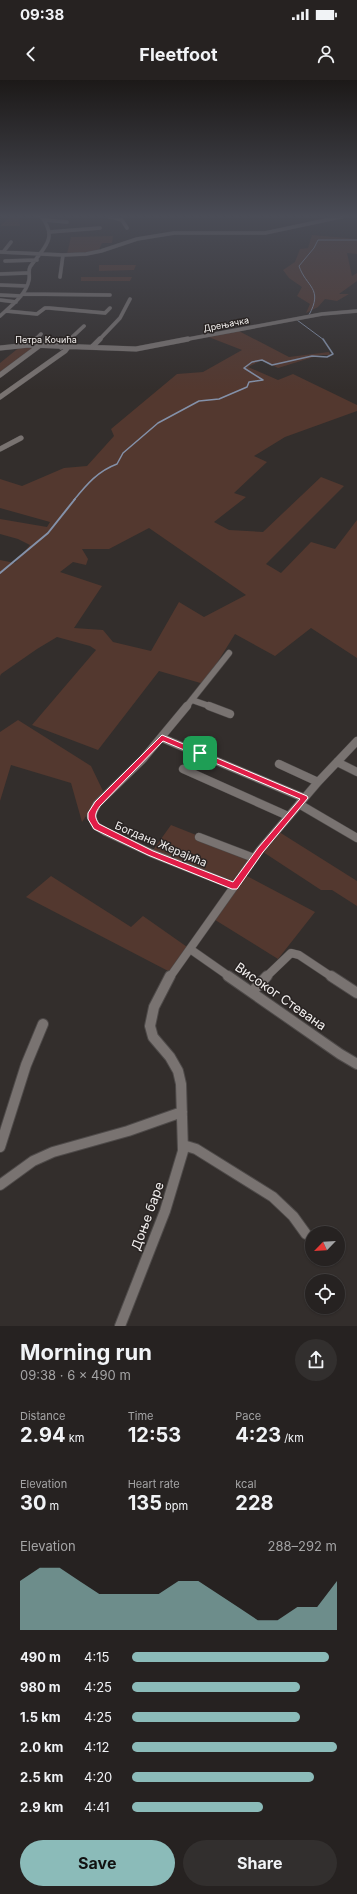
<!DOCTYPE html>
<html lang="en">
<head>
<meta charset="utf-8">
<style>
  :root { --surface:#262221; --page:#322f2e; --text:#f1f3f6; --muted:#a4a4a5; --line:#423f3f; --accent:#8bbbb9 }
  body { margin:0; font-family:Inter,sans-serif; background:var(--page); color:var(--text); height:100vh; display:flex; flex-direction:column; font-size:15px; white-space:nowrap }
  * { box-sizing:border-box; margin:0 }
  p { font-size:13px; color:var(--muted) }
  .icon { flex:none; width:22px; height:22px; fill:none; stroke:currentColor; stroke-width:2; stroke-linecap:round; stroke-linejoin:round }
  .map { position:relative; height:1246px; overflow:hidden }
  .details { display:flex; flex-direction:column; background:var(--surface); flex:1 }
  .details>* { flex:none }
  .needle { width:26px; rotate:245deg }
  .tools { position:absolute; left:305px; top:1146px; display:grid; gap:8px }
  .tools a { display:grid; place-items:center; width:40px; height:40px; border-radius:50%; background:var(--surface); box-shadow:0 1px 3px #0004,0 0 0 1px var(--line); font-size:20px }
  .pin { position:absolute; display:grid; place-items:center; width:34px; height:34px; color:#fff; margin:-17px; border-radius:8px; box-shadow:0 2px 6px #0006 }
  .round { display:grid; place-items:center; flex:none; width:42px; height:42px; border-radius:21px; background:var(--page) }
  .overview { display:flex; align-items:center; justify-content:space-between; height:68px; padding:0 20px }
  h1 { font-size:22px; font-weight:700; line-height:30px }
  .metrics { display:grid; grid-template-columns:repeat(3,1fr); gap:6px; height:68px; padding:4px 20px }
  .metrics div { display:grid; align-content:center }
  .metrics b { font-size:20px; font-weight:700 }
  .metrics small { font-size:11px; font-weight:400 }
  .metrics p { font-size:11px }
  .chart { height:112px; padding:8px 20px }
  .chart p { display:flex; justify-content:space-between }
  .chart svg { width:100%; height:72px; margin-top:4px; fill:var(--accent); opacity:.7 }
  .action { display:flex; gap:8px; margin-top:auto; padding:8px 20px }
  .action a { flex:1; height:46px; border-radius:24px; background:var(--accent); color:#111; font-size:16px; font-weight:700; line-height:46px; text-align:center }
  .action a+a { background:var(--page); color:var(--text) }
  ul { padding:0 20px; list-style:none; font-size:13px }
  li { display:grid; grid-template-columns:64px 48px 1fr; align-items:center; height:30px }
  li i { height:10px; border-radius:5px; background:var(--accent) }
  .status { display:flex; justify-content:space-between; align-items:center; height:28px; padding:0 20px; background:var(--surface); direction:ltr }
  .status svg { height:11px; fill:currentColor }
  header { display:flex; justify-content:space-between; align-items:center; height:52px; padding:0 20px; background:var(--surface); font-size:18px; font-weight:700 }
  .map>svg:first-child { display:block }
  .green { fill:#53382f; fill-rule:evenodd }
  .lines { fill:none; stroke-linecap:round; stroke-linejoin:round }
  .stream-far2 { stroke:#8491a9; stroke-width:1 }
  .stream-far1 { stroke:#8491a9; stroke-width:1.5 }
  .stream { stroke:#8491a9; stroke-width:2 }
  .minor-far4-casing { stroke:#4e4a49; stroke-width:4 }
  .minor-far3-casing { stroke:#4e4a49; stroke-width:5.5 }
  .minor-far2-casing { stroke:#4e4a49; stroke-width:7 }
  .minor-far1-casing { stroke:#4e4a49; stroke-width:9 }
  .minor-casing { stroke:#4e4a49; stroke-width:12 }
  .minor-far4 { stroke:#797371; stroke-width:3.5 }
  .minor-far3 { stroke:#797371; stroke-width:5 }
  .minor-far2 { stroke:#797371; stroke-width:6 }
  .minor-far1 { stroke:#797371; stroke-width:8 }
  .minor { stroke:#797371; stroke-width:10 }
  .route { fill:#e11d48; stroke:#fff; fill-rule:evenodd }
  .labels { text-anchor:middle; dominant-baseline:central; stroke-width:3; stroke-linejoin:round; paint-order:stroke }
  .far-street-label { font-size:9px; fill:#f3f0ef; stroke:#292423 }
  .street-label { font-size:11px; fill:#f3f0ef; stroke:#292423 }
  .near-street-label { font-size:13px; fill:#f3f0ef; stroke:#292423 }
</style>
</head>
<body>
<div class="status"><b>09:38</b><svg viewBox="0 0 49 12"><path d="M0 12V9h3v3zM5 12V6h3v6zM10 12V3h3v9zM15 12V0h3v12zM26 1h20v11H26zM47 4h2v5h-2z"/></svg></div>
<header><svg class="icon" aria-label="back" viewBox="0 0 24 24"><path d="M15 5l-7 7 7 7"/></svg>Fleetfoot<svg class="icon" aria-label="person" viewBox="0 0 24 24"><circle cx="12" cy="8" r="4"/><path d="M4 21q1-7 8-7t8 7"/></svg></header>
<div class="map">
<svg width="357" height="1246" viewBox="0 0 357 1246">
  <rect width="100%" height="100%" fill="#332e2c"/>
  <!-- green -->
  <path class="green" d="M11,136L19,137L20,146H0Z
    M312,155L357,159V174L347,173L352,196L357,193V201L339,214H349L337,221L325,219L318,227L306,233L310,224L297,216L302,207L289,198L283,190L295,182L300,169L308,168Z
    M113,156L112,163H102L98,172L67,174L71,157Z
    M99,185H136L134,190L99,191Z
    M81,197H132L130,201H81Z
    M235,249L289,277L329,272L330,275H320L278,288L262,280L248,287L278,300L293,294L357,325V331L285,357L254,376L267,382L234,413L246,417L214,442L229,450L263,452L321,397L344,406L266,484L281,493L311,462L335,469L357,440V578L311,548L275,576L235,554L204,604L159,591L98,670L32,645L96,570L90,566L57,557L37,569L1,594L0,596V480L15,483L30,465L18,459L0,454V439L47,447L50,442L0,428V399L22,406L64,388L87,386L114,356L111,349L177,294L203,292L242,270L206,256ZM149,448L246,515L204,537L179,522L151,571L113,562L103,550L74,548L102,506L60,492L73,482L86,485L88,479L82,469H109Z
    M21,266H39L0,294V283Z
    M18,640L91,686L103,711L82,742L71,703L11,685L0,721V652Z
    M171,745L254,778L243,794L315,832L278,879L212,838L234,807L151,773Z
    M276,750L357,801V826L332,810H321L260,770Z
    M51,796L131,847L143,836L190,869L172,893L26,817Z"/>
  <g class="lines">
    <!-- stream-far2 -->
    <path class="stream-far2" d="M309,235C324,208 306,207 299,186L314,168L318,160H357
      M297,240L324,260"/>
    <!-- stream-far1 -->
    <path class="stream-far1" d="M74,420C87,404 98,391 117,384L123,373L158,343L199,321L219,319L247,307L249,302L263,300L244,288L252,282L262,280L272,285L312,276L327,277L333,274L323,259"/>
    <!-- stream -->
    <path class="stream" d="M0,493L48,453L75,419"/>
    <defs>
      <path id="minor-far4" d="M107,136L122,140L127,148
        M45,140L67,142
        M49,152L100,148
        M4,171L11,162
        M0,172L63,175L86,174L101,171L137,159L174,153H265L345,136
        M5,181L37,180
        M0,194L27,193
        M60,197L63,175
        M0,205L27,206
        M23,214L110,215
        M0,215L21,216
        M0,220L16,222
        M6,231L37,234L45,228H49L105,233L110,228
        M0,236C11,226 26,215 29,200C30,195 28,191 30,187C43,168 59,159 41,136
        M35,260L41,254
        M69,260L84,246
        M99,260L120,238L130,219
        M183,260L322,234L357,231"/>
      <path id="minor-far3" d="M29,265L36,259
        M61,267L70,259
        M92,267L100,259
        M0,268L29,265L136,269L188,259
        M0,295L39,266
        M0,317L65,271L68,267
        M0,369L21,358"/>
      <path id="minor-far2" d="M192,620L212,627
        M186,627L229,573"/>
      <path id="minor-far1" d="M187,626L143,679L97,724L91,736L96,746L106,752L151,773L234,806
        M209,626L230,634
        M162,658L304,718
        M337,682L357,692
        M279,684L318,702
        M183,689L288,736
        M299,724L357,758
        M199,757L254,778
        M190,869L230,897
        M170,897L260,770L318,702L357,661
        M266,897L291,873L299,875L332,897"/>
      <path id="minor" d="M228,896L340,974L357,984
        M331,896L357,913
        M252,912L267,896
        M183,1065L196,1069L273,1117L293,1136L306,1154
        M0,1067L26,985L43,944
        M0,1105L33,1081L53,1072L128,1051L182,1032
        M120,1246L165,1131L183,1071L181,1004L178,991L170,977L153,957L150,946L154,927L170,896"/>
    </defs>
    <!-- minor-far4 casing -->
    <use href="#minor-far4" class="minor-far4-casing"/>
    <!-- minor-far3 casing -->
    <use href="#minor-far3" class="minor-far3-casing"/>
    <!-- minor-far2 casing -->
    <use href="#minor-far2" class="minor-far2-casing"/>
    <!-- minor-far1 casing -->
    <use href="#minor-far1" class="minor-far1-casing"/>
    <!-- minor casing -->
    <use href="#minor" class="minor-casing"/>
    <!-- minor-far4 -->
    <use href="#minor-far4" class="minor-far4"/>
    <!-- minor-far3 -->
    <use href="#minor-far3" class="minor-far3"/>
    <!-- minor-far2 -->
    <use href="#minor-far2" class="minor-far2"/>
    <!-- minor-far1 -->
    <use href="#minor-far1" class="minor-far1"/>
    <!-- minor -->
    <use href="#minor" class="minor"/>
  </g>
  <!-- sky -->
  <linearGradient id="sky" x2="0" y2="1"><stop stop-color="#1c1918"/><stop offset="0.44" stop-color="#4a4c56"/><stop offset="1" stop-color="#4a4c56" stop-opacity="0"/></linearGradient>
  <rect width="357" height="310" fill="url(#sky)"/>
  <!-- route -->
  <path class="route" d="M162,655L307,716L308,718L263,772L237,809H232L148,775L94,749L88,739V733L95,722ZM163,661L300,719L258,768L233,802L153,771L99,744C94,737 95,733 100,726Z"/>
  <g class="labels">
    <!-- far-street labels -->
    <g class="far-street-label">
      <text transform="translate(226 244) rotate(-11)">Дрењачка</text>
      <text x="46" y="259">Петра Кочића</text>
    </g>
    <!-- street labels -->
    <g class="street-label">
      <text transform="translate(161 764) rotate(23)">Богдана Жерајића</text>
    </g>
    <!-- near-street labels -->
    <g class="near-street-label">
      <text transform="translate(281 916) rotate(35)">Високог Стевана</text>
      <text transform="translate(147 1136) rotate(-70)">Доње баре</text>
    </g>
  </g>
</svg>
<div class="tools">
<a><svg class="needle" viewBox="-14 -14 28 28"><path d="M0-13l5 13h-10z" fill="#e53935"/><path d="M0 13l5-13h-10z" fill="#a4a4a5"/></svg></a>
<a><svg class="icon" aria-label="locate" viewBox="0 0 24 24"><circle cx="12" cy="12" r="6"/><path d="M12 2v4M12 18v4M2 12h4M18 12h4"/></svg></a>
</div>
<div class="pin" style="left:200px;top:673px;background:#1e9e55"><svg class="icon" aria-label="arrive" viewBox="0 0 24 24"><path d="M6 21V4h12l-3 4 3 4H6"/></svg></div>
</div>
<section class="details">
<div class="overview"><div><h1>Morning run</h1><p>09:38 · 6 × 490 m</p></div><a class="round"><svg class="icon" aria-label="share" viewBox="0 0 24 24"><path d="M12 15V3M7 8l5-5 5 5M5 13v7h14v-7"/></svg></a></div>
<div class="metrics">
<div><p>Distance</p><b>2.94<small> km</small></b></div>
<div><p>Time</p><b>12:53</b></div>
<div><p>Pace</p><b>4:23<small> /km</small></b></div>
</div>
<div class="metrics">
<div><p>Elevation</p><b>30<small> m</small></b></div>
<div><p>Heart rate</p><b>135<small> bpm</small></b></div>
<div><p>kcal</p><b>228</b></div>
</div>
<div class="chart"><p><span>Elevation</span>288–292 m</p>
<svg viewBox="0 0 160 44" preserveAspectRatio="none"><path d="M0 44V14L10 6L20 6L30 14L40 22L50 22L60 22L70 22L80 14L90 14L100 22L110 30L120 38L130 38L140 30L150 30L160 14V44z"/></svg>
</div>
<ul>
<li><b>490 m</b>4:15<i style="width:96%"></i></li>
<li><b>980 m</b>4:25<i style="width:82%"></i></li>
<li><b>1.5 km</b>4:25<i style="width:82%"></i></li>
<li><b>2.0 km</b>4:12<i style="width:100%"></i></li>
<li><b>2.5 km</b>4:20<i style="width:89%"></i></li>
<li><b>2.9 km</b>4:41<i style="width:64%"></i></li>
</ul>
<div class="action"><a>Save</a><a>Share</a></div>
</section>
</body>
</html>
